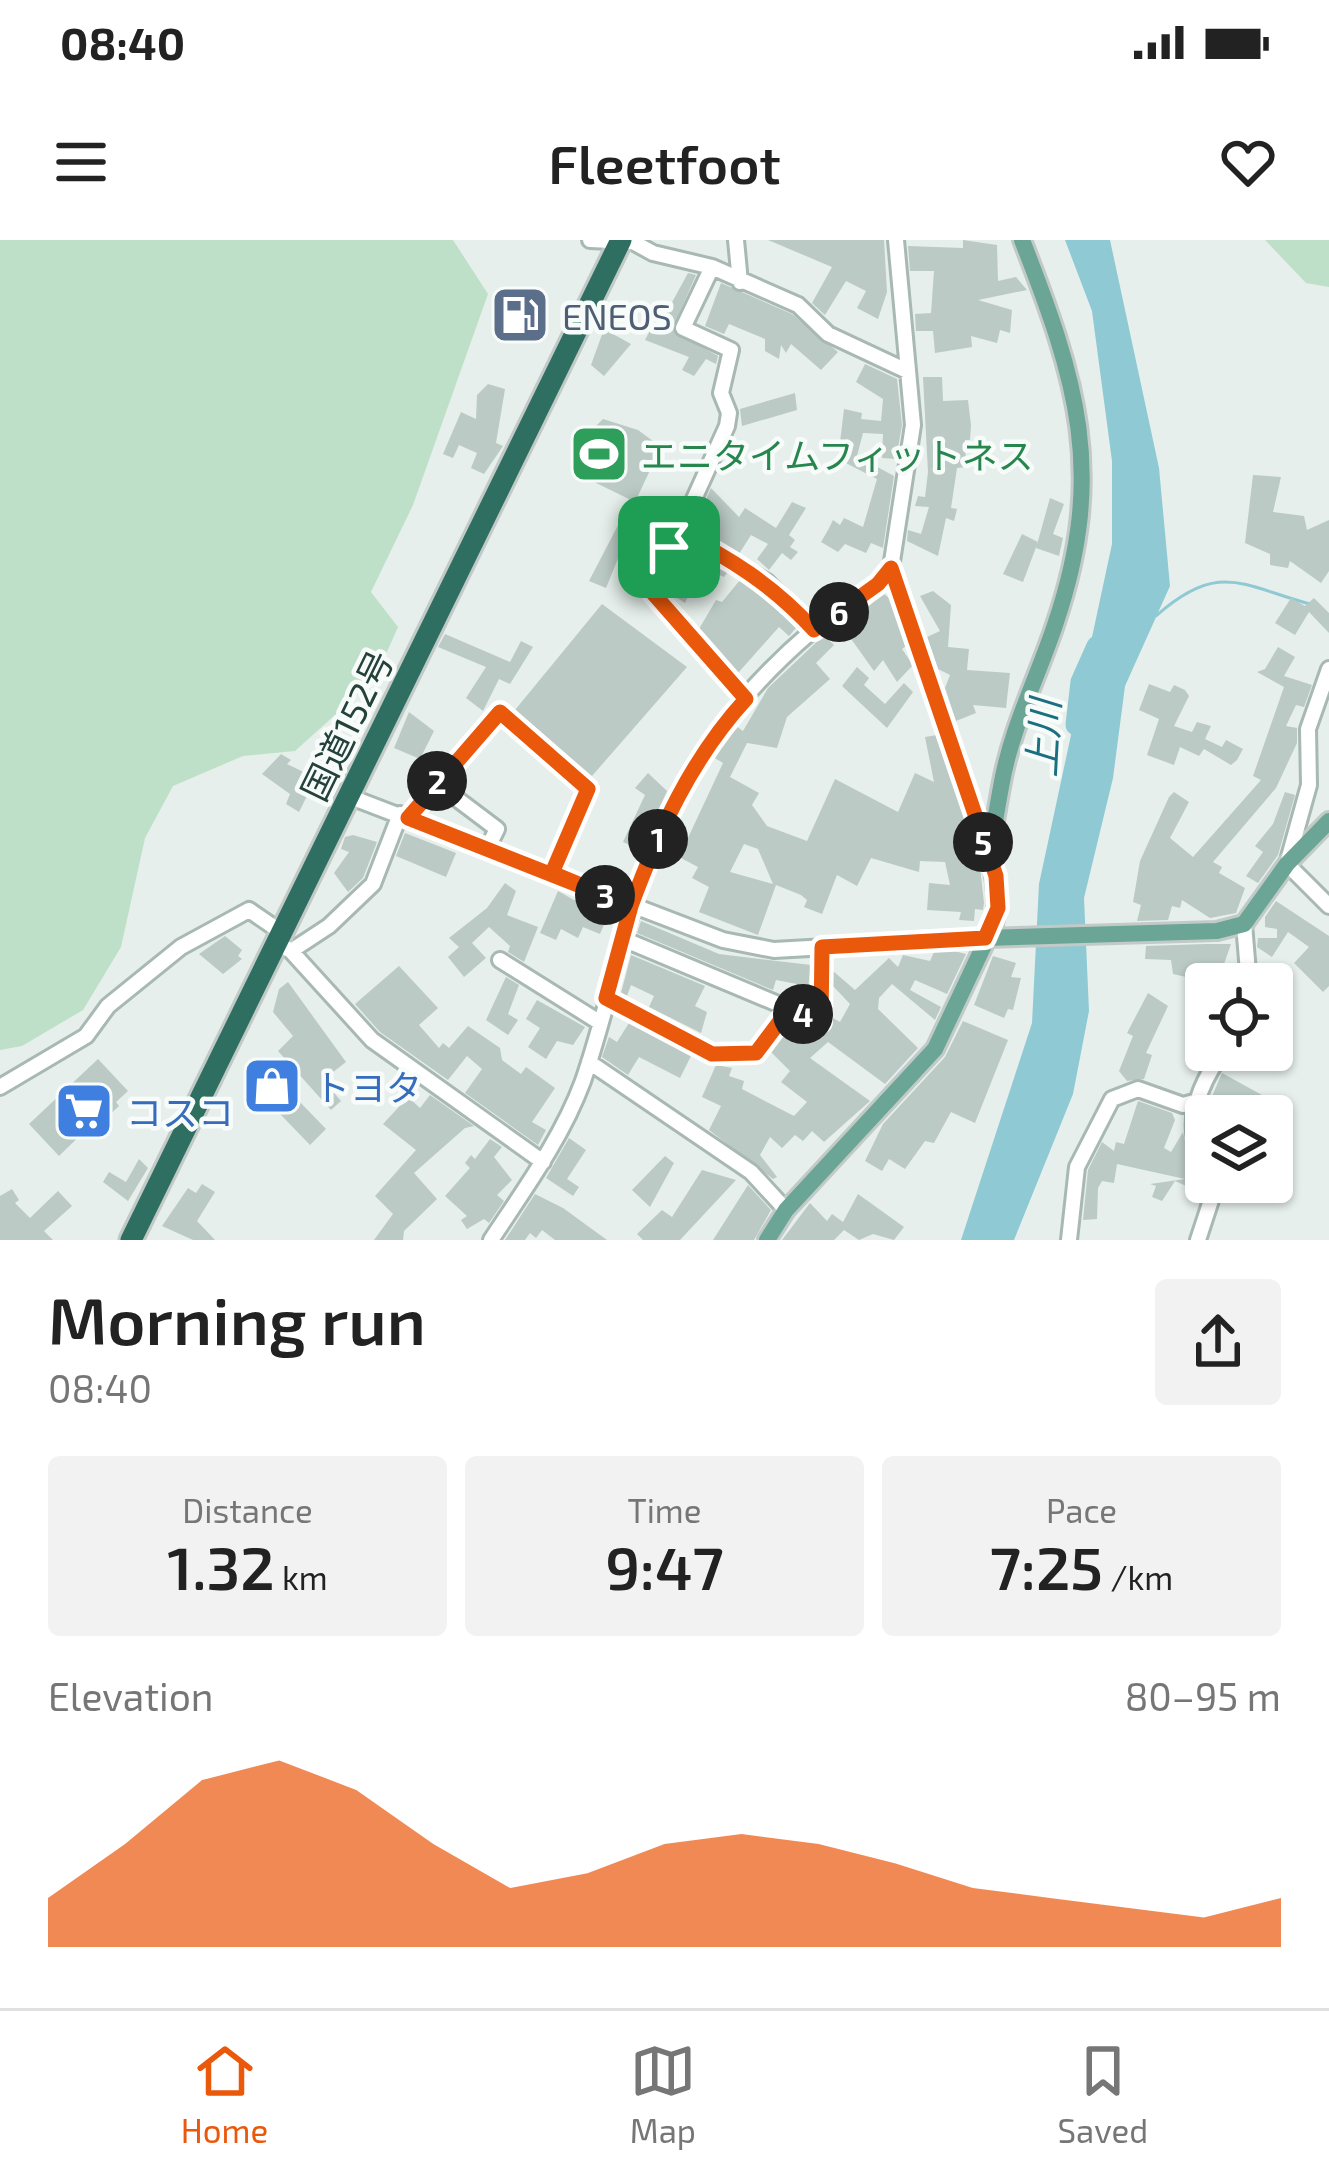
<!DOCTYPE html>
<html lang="en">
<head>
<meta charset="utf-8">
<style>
  :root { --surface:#fff; --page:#f2f2f2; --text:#222; --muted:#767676; --line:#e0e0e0; --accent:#ea580c }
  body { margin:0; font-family:"Exo 2","Noto Sans JP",sans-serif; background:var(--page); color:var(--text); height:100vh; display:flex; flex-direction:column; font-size:45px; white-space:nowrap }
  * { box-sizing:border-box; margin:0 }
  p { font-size:39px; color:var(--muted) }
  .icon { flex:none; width:66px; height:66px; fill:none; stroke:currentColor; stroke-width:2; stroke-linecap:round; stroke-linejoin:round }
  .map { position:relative; height:1000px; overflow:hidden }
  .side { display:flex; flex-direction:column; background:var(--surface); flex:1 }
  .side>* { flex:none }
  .controls { position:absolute; left:1185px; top:723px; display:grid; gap:24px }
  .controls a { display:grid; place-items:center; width:108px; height:108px; border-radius:12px; background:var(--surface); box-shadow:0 3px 9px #0004; font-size:60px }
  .pin { position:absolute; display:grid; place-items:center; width:102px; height:102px; color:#fff; margin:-51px; border-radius:24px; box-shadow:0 6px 18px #0006 }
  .km { position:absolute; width:60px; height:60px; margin:-30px; border-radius:50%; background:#222; color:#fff; font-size:33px; line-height:60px; text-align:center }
  .round { display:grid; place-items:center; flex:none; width:126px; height:126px; border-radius:12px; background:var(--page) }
  .overview { display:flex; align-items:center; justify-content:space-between; height:204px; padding:0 48px }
  h1 { font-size:66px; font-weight:600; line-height:90px }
  .metrics { display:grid; grid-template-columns:repeat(3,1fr); gap:18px; height:204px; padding:12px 48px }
  .metrics div { display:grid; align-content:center; border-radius:12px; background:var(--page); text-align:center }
  .metrics b { font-size:60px; font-weight:600 }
  .metrics small { font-size:33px; font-weight:400 }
  .metrics p { font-size:33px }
  .chart { height:336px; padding:24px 48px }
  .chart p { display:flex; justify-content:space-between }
  .chart svg { width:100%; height:216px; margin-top:12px; fill:var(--accent); opacity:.7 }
  .status { display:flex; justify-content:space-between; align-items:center; height:84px; padding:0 60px; background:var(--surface); direction:ltr }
  .status svg { height:33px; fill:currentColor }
  header { display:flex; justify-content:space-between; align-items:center; height:156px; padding:0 48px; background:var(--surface); font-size:54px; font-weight:600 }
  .tab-bar { display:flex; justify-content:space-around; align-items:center; height:168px; border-top:3px solid var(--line); background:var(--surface); font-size:33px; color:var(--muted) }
  .tab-bar a { display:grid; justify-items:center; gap:6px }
  .tab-bar .on { color:var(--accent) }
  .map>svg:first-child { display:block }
  .green { fill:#bfe0c8 }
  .water { fill:#8ec9d4 }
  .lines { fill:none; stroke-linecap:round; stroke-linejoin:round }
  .stream { stroke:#8ec9d4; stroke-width:3 }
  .river { stroke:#8ec9d4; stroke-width:21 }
  .building { fill:#bbcac4; fill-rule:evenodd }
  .minor-casing { stroke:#a8b8b2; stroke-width:20 }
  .major-casing { stroke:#c2cac8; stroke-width:22 }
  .highway-casing { stroke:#c2cac8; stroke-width:27 }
  .minor { stroke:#fff; stroke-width:14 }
  .major { stroke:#6aa596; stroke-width:16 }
  .highway { stroke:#2f6f62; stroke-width:21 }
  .route-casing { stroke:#fff; stroke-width:24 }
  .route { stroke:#ea580c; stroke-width:15 }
  .labels { text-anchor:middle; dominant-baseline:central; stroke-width:9; stroke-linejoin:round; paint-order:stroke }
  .service-label { font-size:36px; fill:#4e5e75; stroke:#f7fbf9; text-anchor:start }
  .leisure-label { font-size:36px; fill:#27864d; stroke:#f7fbf9; text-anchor:start }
  .street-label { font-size:36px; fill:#24423a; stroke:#f7fbf9 }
  .shop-label { font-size:36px; fill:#366cbe; stroke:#f7fbf9; text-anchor:start }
  .water-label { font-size:39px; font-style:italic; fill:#1c6f80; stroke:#f7fbf9 }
</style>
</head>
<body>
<div class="status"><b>08:40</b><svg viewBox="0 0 49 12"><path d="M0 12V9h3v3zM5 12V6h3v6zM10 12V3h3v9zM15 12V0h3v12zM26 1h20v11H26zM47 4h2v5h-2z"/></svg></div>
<header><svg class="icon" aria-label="menu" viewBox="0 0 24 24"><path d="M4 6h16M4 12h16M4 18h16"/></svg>Fleetfoot<svg class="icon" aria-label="heart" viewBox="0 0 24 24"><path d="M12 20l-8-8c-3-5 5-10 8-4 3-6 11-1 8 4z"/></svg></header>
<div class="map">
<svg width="1329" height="1000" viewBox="0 0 1329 1000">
  <rect width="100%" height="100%" fill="#e6efeb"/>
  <!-- green -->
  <path class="green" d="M0,0H453L488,54L413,265L371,352L398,387L375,439L295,511L243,516L173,546L145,598L121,707L83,770L22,806L0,810Z
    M1265,0H1329V47L1306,43Z"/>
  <!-- water -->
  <path class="water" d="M1065,0H1110L1159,228L1170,346L1125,446L1113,538L1084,658L1089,771L1073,854L1014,1000H961L1032,783L1039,644L1112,304V221L1092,71Z"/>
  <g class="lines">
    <!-- stream -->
    <path class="stream" d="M1156,376C1219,320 1243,346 1310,364"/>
    <!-- river -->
    <path class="river" d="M1076,485L1081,442L1097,406"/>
  </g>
  <!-- building -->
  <path class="building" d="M768,0H884L887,52L878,79L857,68L866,51L846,41L825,75L812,63L832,27Z
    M963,0L997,5L998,41L1016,37L1027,50L978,60L1012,70L1010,93L1000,90L997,103L971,96L972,107L935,113L933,91H916L915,74L931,73L934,31H910L908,6L963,8Z
    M688,33L696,35L672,90L718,116L716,124L706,119L694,136L682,130L689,117L645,100L654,83L659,86Z
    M721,43L792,74L838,112L821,130L791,104L786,113L781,105L779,119L765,111V99L729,84L724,94L705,86Z
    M604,89L631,104L604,136L591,125Z
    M865,124L897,139L902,185L896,219L882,218L883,194L863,193L857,216L894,236L883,308L871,303L866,313L845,304L838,312L821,302L828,290L833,280L840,285L844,278L863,287L877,239L838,219L844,169L862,173L861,179L881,181L883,159L856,142Z
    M923,137H942L943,161L968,160L971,185L970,200H965L966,227L957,228L951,268L957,269L954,281L946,278L938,316L907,301L908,290L921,294L929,267L915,266L918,256L925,257L928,232Z
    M488,144L505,149L496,203L503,206L484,234L471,228L477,213L459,205L453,218L443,214L461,172L476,179L477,155Z
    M795,153L797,170L742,186L740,169Z
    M603,179L638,190L661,207L635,262L592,241L600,224L584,216L588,194Z
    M1253,235L1281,237L1273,272L1304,276L1307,290L1329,280V331L1321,343L1290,321L1288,328L1270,325V314L1245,303Z
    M711,248L739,277L745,268L776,288L792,262L806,268L789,295L795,300L790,307L798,312L791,320L782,313L769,330L757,319L768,304L751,295L739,314L693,288Z
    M1050,258L1064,264L1053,294L1063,298L1059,316L1036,308Z
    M627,268L640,275L629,296L658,312L649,331L619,316L606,348L589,341Z
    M1022,294L1038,302L1023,342L1003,334Z
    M684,308L727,333L724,337L713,332L703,353L692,348L685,363L665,350Z
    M740,340L760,351L796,388L789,396L779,387L738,433L699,389L716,360L722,362Z
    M933,351L951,365L948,407L969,409L967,430L1010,433L1006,468L973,465L976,473L956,481L945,448L950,435L938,429L927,397L940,391L920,356Z
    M883,353L890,359L906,406L902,409L913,425L897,442L883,420L874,431L844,389Z
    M1291,358L1305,366L1314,358L1329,373V393L1309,372L1295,395L1275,383Z
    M602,364L687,427L592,536L515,470Z
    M445,394L510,422L521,401L533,407L510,444L499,439L483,471L466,458L486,427L438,407Z
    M824,395L834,405L816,423L830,439L787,477L777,508L747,503L730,537L759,553L752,565L767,586L807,601L835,539L898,572L915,533L934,542L925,497L937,495L979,618L984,663L983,670L975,669L974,681L959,680L961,672L927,670L929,643L950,645L945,622L920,621L919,632L871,618L857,646L837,635L822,674L804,667L807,660L801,655L776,645L758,695L699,672L709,647L692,638L698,627L679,617L723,523L713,517L736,486L743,491L768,448ZM744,604L758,609L773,644L730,632Z
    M1278,407L1295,417L1284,436L1312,445L1304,467L1296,465L1286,486L1297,488V503L1276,548L1213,622L1222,627L1219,633L1245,648L1236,673L1210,678L1182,660L1180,668L1172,666L1168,680L1137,681L1141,665L1133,662L1140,621L1169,557L1174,552L1189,562L1170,598L1193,617L1261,540L1253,536L1284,447L1257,432L1265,429Z
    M857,427L869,438L864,445L885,464L904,443L913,452L887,488L842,446Z
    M1149,444L1170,452L1174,445L1185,450L1189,456L1174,486L1192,492L1197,482L1211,486L1205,499L1222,507L1226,500L1243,509L1237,520L1231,525L1204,509L1199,516L1180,507L1174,525L1147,515L1159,479L1139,470Z
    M409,472L434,491L420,519L394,508Z
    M281,514L291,520L287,524L316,538L299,572L286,564L290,554L262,534Z
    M648,533L667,551L641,610L623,602L645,555L635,548Z
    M1285,552L1295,555L1278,615L1258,643L1246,636L1263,612L1255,606L1273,584Z
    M405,593L456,613L446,637L396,616Z
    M353,595L377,602L363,638L348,652L334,633L349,612L341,609L345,597Z
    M505,643L516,651L507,675L538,687L524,722L508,712L510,706L489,687L472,703L486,718L464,737L448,717L459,707L449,698L487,668Z
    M558,651L588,668L593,664L609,673L600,694L583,687L578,698L561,689L556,700L540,693Z
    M1276,661L1329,696V746L1323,752L1294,723L1309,707L1288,692L1272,717L1257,707L1258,698H1277V689L1265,687V677Z
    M641,681L719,714L811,725L806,763L795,758L797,744L776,740L773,750L637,693Z
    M225,696L242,710L238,716L242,719L223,734L199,714Z
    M1206,704H1231L1217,744L1173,734L1171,720L1145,719L1146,706Z
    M954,711L966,714L947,754L915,740L910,750L941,767L935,780L892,744L879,758L878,769L918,808L885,844L828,802L810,818L870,861L824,902L812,891L803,901L795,895L782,908L770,897L760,915L777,937L773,939L709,890L721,866L702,857L716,825L732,828L729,836L744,841L742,849L794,876L807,862L781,842L790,831L771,812L793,782L824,794L833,778L840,782L850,764L833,746V731L855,750L889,718L898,727L903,715L930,721L934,712Z
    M631,715L705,746L695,766L707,772L701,793L649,767L654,756L631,745L627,756L621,753Z
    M993,716L1016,723L1011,737L1021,738L1013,770L1008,769L1004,778L974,765Z
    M399,726L438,768L419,785L439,808L443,803L449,808L468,786L500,808L502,820L521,834L526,827L555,848L532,882L546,890L538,905L465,853L482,829L467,816L448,840L380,792L355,764Z
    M506,737L519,745L508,774L518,780L508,795L486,780Z
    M288,742L346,822L323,840L341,861L331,870L278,811L293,796L273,772L279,749Z
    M1148,753L1168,766L1146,813L1152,815L1144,839L1127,841L1119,831L1133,796L1127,793Z
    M537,760L585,787L573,805L557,801L546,819L528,807L540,788L526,779Z
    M963,781L1008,800L975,883L951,872L934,903L925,901L905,929L889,919L882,931L865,921L883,884L945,817Z
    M629,783L691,816L680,838L639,817L628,835L602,817L609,797L617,802Z
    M98,819L128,851L116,862L119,866L102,882L98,878L59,916L29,884Z
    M271,832L326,889L310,905L255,848Z
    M1222,833L1271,860L1261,876H1206V894L1205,881L1207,868Z
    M430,855L474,886L465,888L414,933L437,959L404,991L403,1000H374L393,974L375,956L416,910L383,884L408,857L420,868Z
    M1138,861L1172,873L1175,880L1164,908L1171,912L1183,892L1188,915L1206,935L1202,953L1175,941L1162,961L1152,957L1156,946L1150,944L1185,939L1117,924L1114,943L1102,941L1098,948L1097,979L1083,980L1088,930L1102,902L1114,911L1116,902L1124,904Z
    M569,898L586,910L567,939L579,947L573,956L546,938Z
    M490,899L502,907L494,917L512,940L497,955L504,961L489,983L484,979L467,989L461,980L467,976L445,956L470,928L465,923L471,915L475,919Z
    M665,916L674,923L650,967L632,950Z
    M139,919L148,928L128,961L103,942L109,932L126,942Z
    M702,930L736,940L680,1000H643L637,994L662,970L672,977Z
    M202,944L215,952L197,981L215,1000H193L162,986L188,948L196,953Z
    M748,945L771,970L754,1000H713Z
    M12,949L19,960L15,963L30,978L58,951L72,966L44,991L53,1000H0V956Z
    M535,954L563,968L607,1000H555L542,990L536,998L530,993L525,1000H505Z
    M858,954L904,987L894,1000L873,994L859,1000L844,990L834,1000H782L810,963L827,981L832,974L843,982Z"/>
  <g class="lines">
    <defs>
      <path id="minor" d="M590,0L633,2L653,13L712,27L798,65L828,94L907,131
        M736,0L740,42
        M896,0L913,185L891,328L992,619
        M712,27L683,88L731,110L721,153L729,173L727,186L652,352L746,459
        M676,291L767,342L814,390
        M1329,429L1308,489L1309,545L1287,624L1329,666
        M436,543L501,472L588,549L552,633
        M348,556L723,700L774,710L985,698
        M408,578L436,543L497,589L488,607
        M1244,684L1249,744
        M623,699L821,782L822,707
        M276,702L291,711L372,800L543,922
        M291,711L329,686L373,644L400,574
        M500,720L599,782
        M606,758L711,814L756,813L789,769
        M589,822L751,932L786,970
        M0,847L86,796L108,766L181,707L249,670L281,692
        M1206,924C1180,886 1200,843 1224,810
        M491,1000C524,950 562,898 583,841C618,739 632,631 687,537C718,483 765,431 812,391C838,369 870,356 891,328
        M1069,1000L1077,927L1112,859L1138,849L1183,865L1194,862
        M1198,1000L1217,942"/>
      <path id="major" d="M985,698L1217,691L1244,684L1287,624L1329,581
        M767,1000L786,970L935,809L994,684C1000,661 994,643 992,620C991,598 997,569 1001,547C1011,488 1038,437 1056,382C1106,232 1077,141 1022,0"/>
      <path id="highway" d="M131,1000L621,0"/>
    </defs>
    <!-- minor casing -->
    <use href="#minor" class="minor-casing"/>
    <!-- major casing -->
    <use href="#major" class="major-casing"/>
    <!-- highway casing -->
    <use href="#highway" class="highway-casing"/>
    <!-- minor -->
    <use href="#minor" class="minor"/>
    <!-- major -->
    <use href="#major" class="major"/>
    <!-- highway -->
    <use href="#highway" class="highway"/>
  </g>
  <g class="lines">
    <defs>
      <path id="route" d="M669,307L652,352L746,459C691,519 659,590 631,666L408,578L500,472L588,549L552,633L631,666L606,758L712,814L756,813L789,769L821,782L822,707L985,698L998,668L996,636L891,328L878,344L814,390C773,345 730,318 676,291L669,307"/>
    </defs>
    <!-- route casing -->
    <use href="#route" class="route-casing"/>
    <!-- route -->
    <use href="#route" class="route"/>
  </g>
  <!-- icons -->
  <defs>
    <symbol id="fuel-square" viewBox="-11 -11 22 22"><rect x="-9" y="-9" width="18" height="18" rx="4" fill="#5c6f8a" stroke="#f7fbf9"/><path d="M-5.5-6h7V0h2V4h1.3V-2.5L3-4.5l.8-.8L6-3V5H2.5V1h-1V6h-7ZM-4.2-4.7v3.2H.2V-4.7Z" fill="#fff"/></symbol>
    <symbol id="stadium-square" viewBox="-11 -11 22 22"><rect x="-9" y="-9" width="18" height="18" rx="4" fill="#2e9e5b" stroke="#f7fbf9"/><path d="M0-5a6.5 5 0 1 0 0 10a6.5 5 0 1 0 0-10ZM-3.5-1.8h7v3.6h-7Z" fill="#fff"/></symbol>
    <symbol id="shop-square" viewBox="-11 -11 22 22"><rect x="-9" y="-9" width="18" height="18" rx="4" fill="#3f7fe0" stroke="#f7fbf9"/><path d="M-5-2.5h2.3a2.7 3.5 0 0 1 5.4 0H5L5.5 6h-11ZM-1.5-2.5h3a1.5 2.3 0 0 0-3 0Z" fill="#fff"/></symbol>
    <symbol id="supermarket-square" viewBox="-11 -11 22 22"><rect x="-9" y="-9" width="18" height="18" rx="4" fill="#3f7fe0" stroke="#f7fbf9"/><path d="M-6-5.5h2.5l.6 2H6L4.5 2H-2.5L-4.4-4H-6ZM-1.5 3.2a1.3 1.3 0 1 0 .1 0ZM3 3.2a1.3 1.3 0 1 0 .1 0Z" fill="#fff"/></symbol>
  </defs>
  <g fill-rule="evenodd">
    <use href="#fuel-square" x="487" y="42" width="66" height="66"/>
    <use href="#stadium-square" x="566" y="181" width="66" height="66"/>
    <use href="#shop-square" x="239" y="813" width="66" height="66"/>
    <use href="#supermarket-square" x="51" y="838" width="66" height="66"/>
  </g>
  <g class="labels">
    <!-- service labels -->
    <g class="service-label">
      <text x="562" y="75">ENEOS</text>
    </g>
    <!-- leisure labels -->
    <g class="leisure-label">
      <text x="641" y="214">エニタイムフィットネス</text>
    </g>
    <!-- street labels -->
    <g class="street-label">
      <text transform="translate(346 485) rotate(-64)">国道152号</text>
    </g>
    <!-- shop labels -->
    <g class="shop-label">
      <text x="314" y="846">トヨタ</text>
      <text x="126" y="871">コスコ</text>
    </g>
    <!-- water labels -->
    <g class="water-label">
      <text transform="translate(1042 498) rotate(-87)">上川</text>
    </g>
  </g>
</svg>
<div class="controls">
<a><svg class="icon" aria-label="locate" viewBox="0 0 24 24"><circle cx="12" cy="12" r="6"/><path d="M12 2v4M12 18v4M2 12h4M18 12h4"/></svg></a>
<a><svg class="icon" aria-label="layers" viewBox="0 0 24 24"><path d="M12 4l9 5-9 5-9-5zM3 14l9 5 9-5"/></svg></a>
</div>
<div class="pin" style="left:669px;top:307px;background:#1e9e55"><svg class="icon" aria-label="arrive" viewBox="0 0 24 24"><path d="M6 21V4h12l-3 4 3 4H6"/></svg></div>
<b class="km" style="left:658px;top:599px">1</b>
<b class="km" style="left:437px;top:541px">2</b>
<b class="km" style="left:605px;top:655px">3</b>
<b class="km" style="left:803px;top:774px">4</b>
<b class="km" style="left:983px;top:602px">5</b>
<b class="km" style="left:839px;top:372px">6</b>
</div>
<section class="side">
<div class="overview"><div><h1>Morning run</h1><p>08:40</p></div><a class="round"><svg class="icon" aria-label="share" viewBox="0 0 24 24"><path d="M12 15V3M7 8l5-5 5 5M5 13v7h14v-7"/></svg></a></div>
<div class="metrics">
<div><p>Distance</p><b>1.32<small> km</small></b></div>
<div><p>Time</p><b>9:47</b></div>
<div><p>Pace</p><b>7:25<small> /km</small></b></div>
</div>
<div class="chart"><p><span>Elevation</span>80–95 m</p>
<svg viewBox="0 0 160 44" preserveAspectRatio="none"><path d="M0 44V34L10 23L20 10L30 6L40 12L50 23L60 32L70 29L80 23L90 21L100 23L110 27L120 32L130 34L140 36L150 38L160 34V44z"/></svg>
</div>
</section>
<nav class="tab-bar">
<a class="on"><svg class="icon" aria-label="home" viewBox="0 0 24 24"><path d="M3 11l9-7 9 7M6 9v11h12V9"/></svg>Home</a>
<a><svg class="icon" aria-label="map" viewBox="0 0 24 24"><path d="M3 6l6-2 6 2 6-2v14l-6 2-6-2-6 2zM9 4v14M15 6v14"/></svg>Map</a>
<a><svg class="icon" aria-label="saved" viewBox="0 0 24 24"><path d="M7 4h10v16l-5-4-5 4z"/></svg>Saved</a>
</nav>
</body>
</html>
